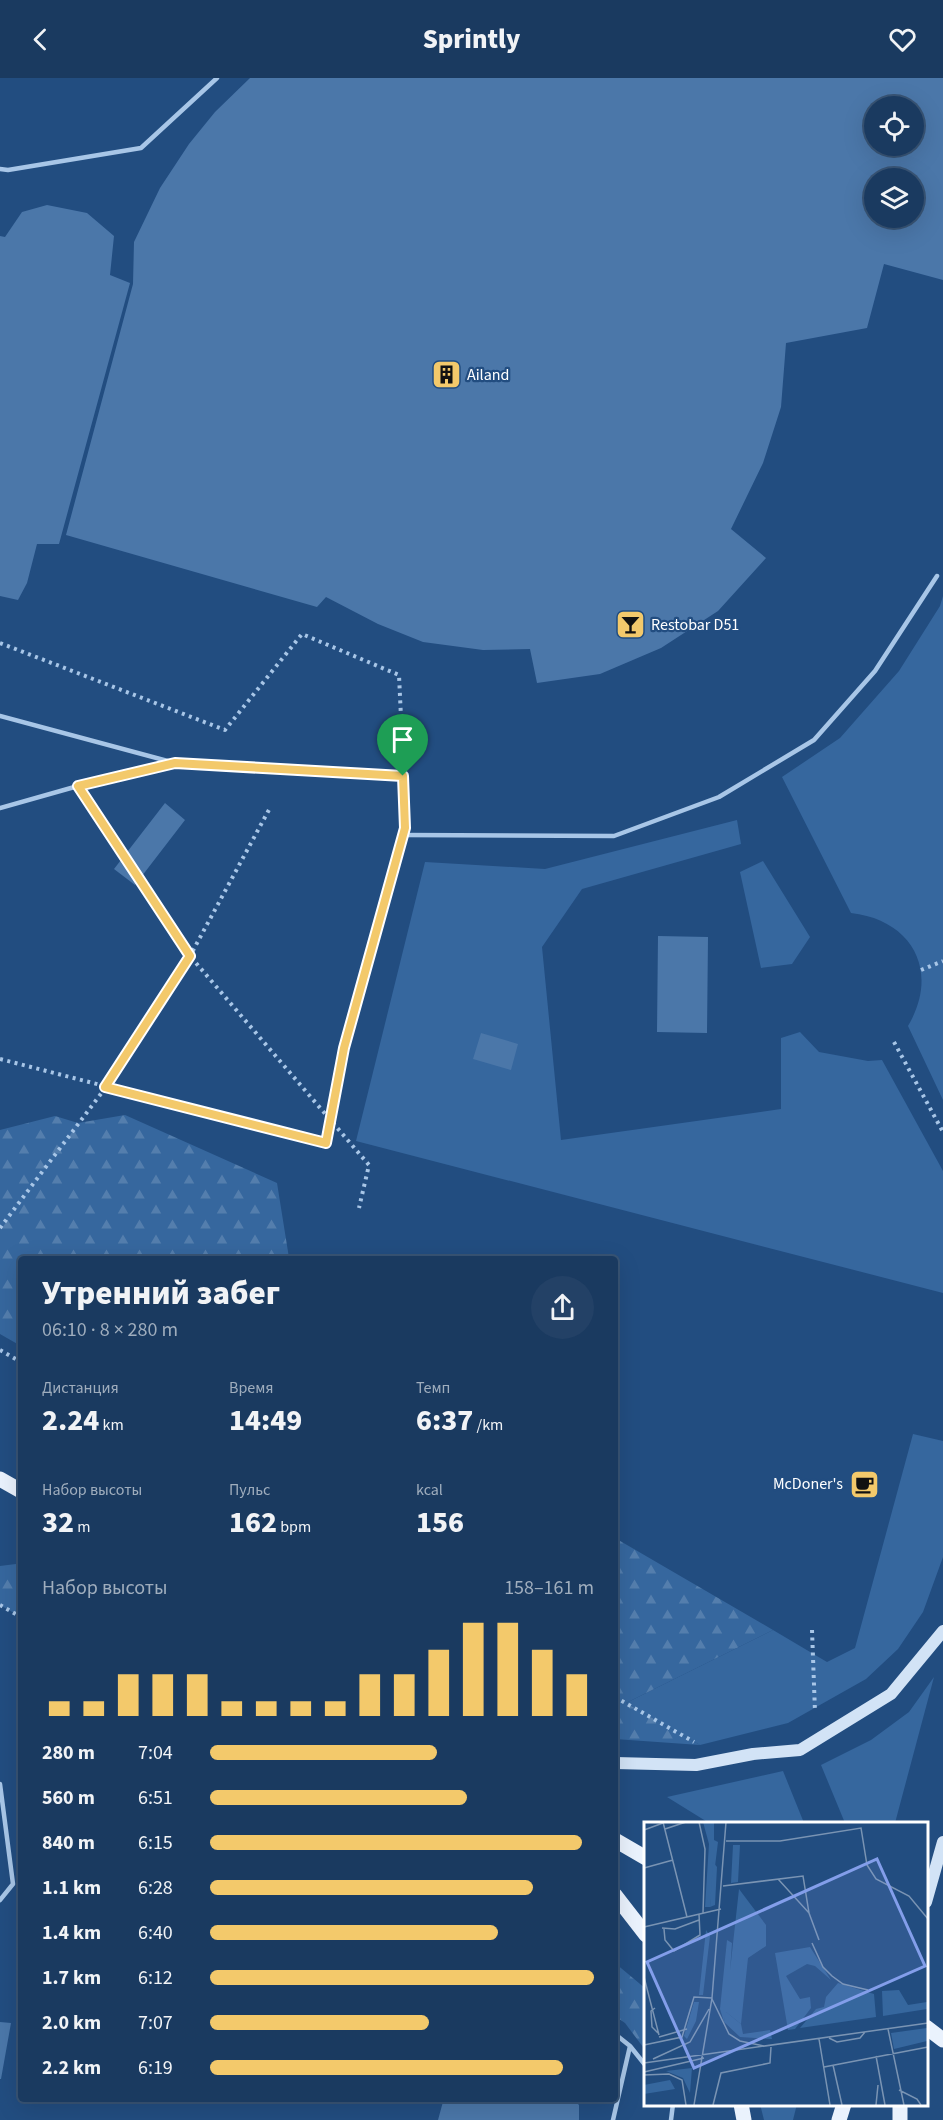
<!DOCTYPE html>
<html lang="ru">
<head>
<meta charset="utf-8">
<style>
  :root { --surface:#1a3a60; --page:#234166; --text:#f1f3f6; --muted:#9fadbd; --line:#385475; --accent:#f3c96b }
  body { margin:0; font-family:"Source Sans 3",sans-serif; background:var(--page); color:var(--text); height:100vh; display:flex; flex-direction:column; font-size:22px; white-space:nowrap }
  * { box-sizing:border-box; margin:0 }
  p { font-size:20px; color:var(--muted) }
  .icon { flex:none; width:33px; height:33px; fill:none; stroke:currentColor; stroke-width:2; stroke-linecap:round; stroke-linejoin:round }
  .map { position:relative; flex:1; overflow:hidden }
  .details { position:absolute; left:18px; top:1178px; width:600px; height:846px; display:flex; flex-direction:column; background:var(--surface); border-radius:6px; box-shadow:0 6px 24px #0002,0 0 0 2px var(--line) }
  .details>* { flex:none }
  .buttons { position:absolute; left:864px; top:18px; display:grid; gap:12px }
  .buttons a { display:grid; place-items:center; width:60px; height:60px; border-radius:50%; background:var(--surface); box-shadow:0 6px 24px #0002,0 0 0 2px var(--line); font-size:30px }
  .pin { position:absolute; display:grid; place-items:center; width:51px; height:51px; color:#fff; margin:-62px -26px; border-radius:50% 50% 50% 0; rotate:-45deg; box-shadow:0 0 6px #0007 }
  .pin .icon { rotate:45deg }
  .round { display:grid; place-items:center; flex:none; width:63px; height:63px; border-radius:32px; background:var(--page) }
  .head { display:flex; align-items:center; justify-content:space-between; height:102px; padding:0 24px }
  h1 { font-size:33px; font-weight:800; line-height:45px }
  .stats { display:grid; grid-template-columns:repeat(3,1fr); gap:9px; height:102px; padding:6px 24px }
  .stats div { display:grid; align-content:center }
  .stats b { font-size:30px; font-weight:800 }
  .stats small { font-size:16px; font-weight:400 }
  .stats p { font-size:16px }
  .chart { height:168px; padding:12px 24px }
  .chart p { display:flex; justify-content:space-between }
  .chart svg { width:100%; height:108px; margin-top:6px; stroke:var(--accent); stroke-width:6 }
  ul { padding:0 24px; list-style:none; font-size:20px }
  li { display:grid; grid-template-columns:96px 72px 1fr; align-items:center; height:45px }
  li i { height:15px; border-radius:8px; background:var(--accent) }
  header { display:flex; justify-content:space-between; align-items:center; height:78px; padding:0 24px; background:var(--surface); font-size:27px; font-weight:800 }
  .map>svg:first-child { display:block }
  .grass { fill:#36679e }
  .forest { fill:url(#forest-firs) }
  .building { fill:#4b77a9; fill-rule:evenodd }
  .lines { fill:none; stroke-linecap:round; stroke-linejoin:round }
  .path { stroke:#a8c6e7; stroke-width:4; stroke-dasharray:3 4.5; stroke-linecap:butt }
  .service { stroke:#a8c6e7; stroke-width:4.5 }
  .secondary { stroke:#d2e3f6; stroke-width:12 }
  .primary { stroke:#eaf2fd; stroke-width:15 }
  .route-casing { stroke:#fff; stroke-width:12 }
  .route { stroke:#f3c96b; stroke-width:8 }
  .labels { text-anchor:middle; dominant-baseline:central; stroke-width:4.5; stroke-linejoin:round; paint-order:stroke }
  .poi-label { font-size:16px; fill:#fff; stroke:#224d80; text-anchor:start }
  .inset-road { fill:none; stroke:#7a94b3; stroke-width:1.5 }
  .view { fill:#839eea; fill-opacity:0.15; stroke:#839eea; stroke-width:3 }
  .inset-edge { fill:none; stroke:#fff; stroke-width:3 }
</style>
</head>
<body>
<header><svg class="icon" aria-label="back" viewBox="0 0 24 24"><path d="M15 5l-7 7 7 7"/></svg>Sprintly<svg class="icon" aria-label="heart" viewBox="0 0 24 24"><path d="M12 20l-8-8c-3-5 5-10 8-4 3-6 11-1 8 4z"/></svg></header>
<div class="map">
<svg width="943" height="2042" viewBox="0 0 943 2042">
  <defs>
    <pattern id="forest-firs" width="22" height="20" patternUnits="userSpaceOnUse" patternTransform="scale(1.5)"><rect width="22" height="20" fill="#36679e"/><path d="M5 1l3.5 6h-7zM16 11l3.5 6h-7z" fill="#547ead"/></pattern>
  </defs>
  <rect width="100%" height="100%" fill="#224d80"/>
  <!-- grass -->
  <path class="grass" d="M943,518V1022L908,948C940,894 913,842 851,835L782,699L840,660L899,593L940,528Z
    M737,742L741,766L582,811L542,869L561,1062L781,1031V960L800,954L819,974L868,983L882,982L943,1093V1215L356,1063L425,784L545,791Z
    M763,783L810,859L792,886L761,890L740,794Z
    M913,1356L943,1363V1479L923,1534L898,1571L866,1601L788,1645L700,1667L626,1625L773,1552L827,1584L855,1570Z
    M934,1599L895,1745H845L821,1687L871,1662L909,1634Z
    M783,1693L804,1745H709L667,1719Z
    M760,2026H797L793,2042H764Z"/>
  <!-- forest -->
  <path class="forest" d="M125,1037L277,1105L289,1180H21V1268L0,1256V1052L55,1038L78,1045Z
    M615,1460L773,1552L626,1625L700,1667L615,1661Z
    M16,1486L21,1489V1539L0,1527V1488Z
    M615,1885L646,1911V1973L625,1945L615,1938Z"/>
  <!-- building -->
  <path class="building" d="M250,0H943V202L884,186L867,250L786,265L781,329L763,385L731,451L766,480L718,533L661,570L600,596L537,605L530,571L483,572L423,564L378,546L326,519L317,529L66,457L133,206L134,164L160,110L189,66L215,34ZM874,28H914V68H874ZM874,100H914V140H874Z
    M47,127L87,135L114,158L110,197L130,205L59,466H37L27,505L18,522L0,518V158L5,159L22,134Z
    M165,725L185,742L135,807L114,791Z
    M658,858L708,859L707,955L657,954Z
    M481,955L518,966L511,992L473,981Z
    M0,1944L11,1945L1,2001H0Z
    M264,2020H296V2026Z
    M444,2020H572L579,2027V2042H438Z"/>
  <g class="lines">
    <!-- path -->
    <path class="path" d="M0,565L225,652L302,556L399,597L403,682
      M404,714L405,739
      M88,723L190,878L369,1087L359,1130
      M921,892L943,883
      M894,964L943,1054
      M0,981L326,1065L343,970L399,773
      M0,1150L106,1009L190,878L271,728
      M0,1272L21,1284
      M0,1527L21,1539
      M812,1552L815,1634
      M615,1619L694,1664"/>
    <!-- service -->
    <path class="service" d="M0,91L8,92L141,70L217,0
      M0,638L175,685L78,708L0,730
      M175,685L403,698
      M403,757L614,758L719,719L814,662L875,593L937,498
      M0,1706L13,1806L0,1822
      M615,1956L630,1968L646,1988
      M613,2042L630,1968
      M671,2042L673,2026"/>
    <!-- secondary -->
    <path class="secondary" d="M615,1685L696,1687L753,1676L800,1672L891,1616L943,1553
      M926,1824L943,1764"/>
    <!-- primary -->
    <path class="primary" d="M0,1401L21,1413
      M615,1762L646,1780
      M615,1817L646,1857
      M926,1949L943,1962
      M741,2026L744,2042
      M900,2026V2042
      M839,2042L844,2026"/>
  </g>
  <g class="lines">
    <defs>
      <path id="route" d="M175,685L403,698L405,750L344,970L326,1065L105,1009L190,878L78,708Z"/>
    </defs>
    <!-- route casing -->
    <use href="#route" class="route-casing"/>
    <!-- route -->
    <use href="#route" class="route"/>
  </g>
  <!-- icons -->
  <defs>
    <symbol id="building-square" viewBox="-11 -11 22 22"><rect x="-9" y="-9" width="18" height="18" rx="4" fill="#f3c96b" stroke="#224d80"/><path d="M-4-6H4V6H1V3H-1V6H-4ZM-2.5-4.3h1.7v1.8h-1.7ZM.8-4.3h1.7v1.8H.8ZM-2.5-1h1.7V.8h-1.7ZM.8-1h1.7V.8H.8Z" fill="#111"/></symbol>
    <symbol id="bar-square" viewBox="-11 -11 22 22"><rect x="-9" y="-9" width="18" height="18" rx="4" fill="#f3c96b" stroke="#224d80"/><path d="M-6-5H6L.8 .8V4.5H3.5V6h-7V4.5H-.8V.8Z" fill="#111"/></symbol>
    <symbol id="cafe-square" viewBox="-11 -11 22 22"><rect x="-9" y="-9" width="18" height="18" rx="4" fill="#f3c96b" stroke="#224d80"/><path d="M-5.5-4.5H6V0H3Q3 3.5 0 3.5H-2.5Q-5.5 3.5-5.5 0ZM3-3.2v2h1.7v-2ZM-6 4.5H4V6H-6Z" fill="#111"/></symbol>
  </defs>
  <g fill-rule="evenodd">
    <use href="#building-square" x="430" y="280" width="33" height="33"/>
    <use href="#bar-square" x="614" y="530" width="33" height="33"/>
    <use href="#cafe-square" x="848" y="1390" width="33" height="33"/>
  </g>
  <g class="labels">
    <!-- poi labels -->
    <g class="poi-label">
      <text x="467" y="297">Ailand</text>
      <text x="651" y="547">Restobar D51</text>
      <text x="843" y="1406" text-anchor="end">McDoner's</text>
    </g>
  </g>
  <!-- overview -->
  <g transform="translate(644 1744)">
    <rect width="284" height="284" fill="#224d80"/>
    <path d="M59,0H70V18L74,20L66,85H61L65,22ZM89,23H96L94,60L87,61ZM166,125L187,158L171,144L163,142L142,154L156,177L166,175L167,186L151,207L144,208L131,131ZM194,161L230,172L232,195L156,206L172,187L180,185L182,175ZM255,168L264,183L283,180V187L239,194L238,169ZM81,189L97,202L99,212L126,208L128,217L96,215L80,200ZM283,206V219L250,227L247,211ZM48,246L46,271L39,256L22,249Z" fill="#36679e"/>
    <path d="M69,40L73,45L71,83L66,85ZM95,67L122,103V124L104,136L97,202L82,190L80,200L76,187L83,118L88,121L86,149ZM62,108L66,114L59,173H55ZM50,180H55L52,199L43,217L40,214ZM26,258L31,267L0,272V263Z" fill="#36679e"/>
    <path class="inset-road" d="M19,0L43,95M55,0L61,27L59,91M21,7L42,0M0,8L19,1M82,19H136L217,6L223,43L232,57L265,74L284,97M0,46L29,38M79,64L159,54L165,91L134,57M165,91L175,118M0,105L77,87M18,106L31,107L55,98M20,107L21,118L30,129L56,113L55,92M168,121L179,145L188,154L199,162L224,168M0,155L15,213M68,177L85,212L96,219L120,224M11,186L7,189L8,205L14,211M244,207L260,283M15,215L43,207M185,216L193,220L216,216L221,210M175,217L186,283M0,223L38,215L50,175L68,176M232,234L241,283M9,237L46,220L65,187M0,241L284,201M189,243L198,283M180,245L284,225M0,250L60,236M0,253L25,252L38,258L42,283M255,268L273,277L277,283M50,283L68,176L82,0M69,283L77,251L126,241L127,225M232,283L234,263"/>
    <path class="view" d="M233,37L281,144L50,246L3,140Z"/>
    <rect width="284" height="284" class="inset-edge"/>
  </g>
</svg>
<div class="buttons">
<a><svg class="icon" aria-label="locate" viewBox="0 0 24 24"><circle cx="12" cy="12" r="6"/><path d="M12 2v4M12 18v4M2 12h4M18 12h4"/></svg></a>
<a><svg class="icon" aria-label="layers" viewBox="0 0 24 24"><path d="M12 4l9 5-9 5-9-5zM3 14l9 5 9-5"/></svg></a>
</div>
<div class="pin" style="left:403px;top:698px;background:#1e9e55"><svg class="icon" aria-label="arrive" viewBox="0 0 24 24"><path d="M6 21V4h12l-3 4 3 4H6"/></svg></div>
<section class="details">
<div class="head"><div><h1>Утренний забег</h1><p>06:10 · 8 × 280 m</p></div><a class="round"><svg class="icon" aria-label="share" viewBox="0 0 24 24"><path d="M12 15V3M7 8l5-5 5 5M5 13v7h14v-7"/></svg></a></div>
<div class="stats">
<div><p>Дистанция</p><b>2.24<small> km</small></b></div>
<div><p>Время</p><b>14:49</b></div>
<div><p>Темп</p><b>6:37<small> /km</small></b></div>
</div>
<div class="stats">
<div><p>Набор высоты</p><b>32<small> m</small></b></div>
<div><p>Пульс</p><b>162<small> bpm</small></b></div>
<div><p>kcal</p><b>156</b></div>
</div>
<div class="chart"><p><span>Набор высоты</span>158–161 m</p>
<svg viewBox="0 0 160 44" preserveAspectRatio="none"><path d="M5 44V38M15 44V38M25 44V27M35 44V27M45 44V27M55 44V38M65 44V38M75 44V38M85 44V38M95 44V27M105 44V27M115 44V17M125 44V6M135 44V6M145 44V17M155 44V27"/></svg>
</div>
<ul>
<li><b>280 m</b>7:04<i style="width:59%"></i></li>
<li><b>560 m</b>6:51<i style="width:67%"></i></li>
<li><b>840 m</b>6:15<i style="width:97%"></i></li>
<li><b>1.1 km</b>6:28<i style="width:84%"></i></li>
<li><b>1.4 km</b>6:40<i style="width:75%"></i></li>
<li><b>1.7 km</b>6:12<i style="width:100%"></i></li>
<li><b>2.0 km</b>7:07<i style="width:57%"></i></li>
<li><b>2.2 km</b>6:19<i style="width:92%"></i></li>
</ul>
</section>
</div>
</body>
</html>
